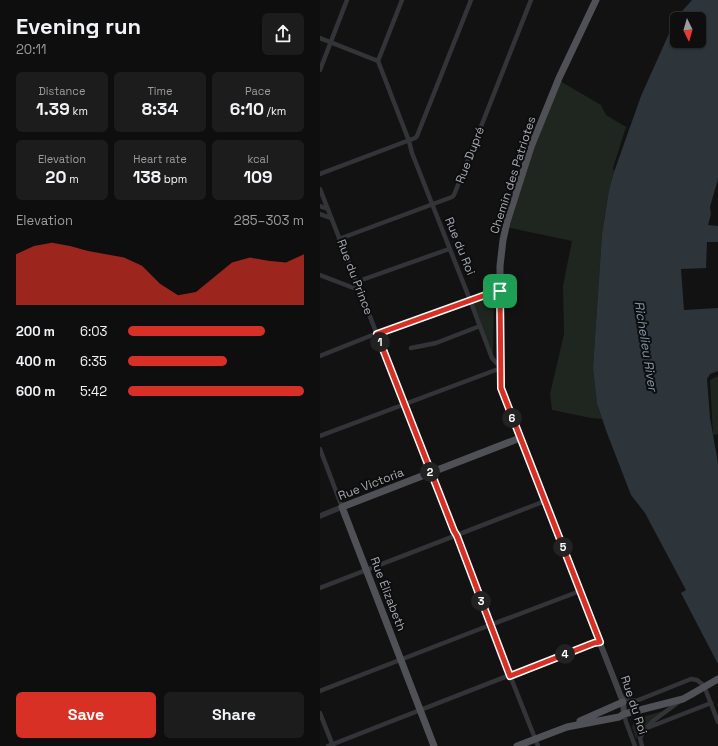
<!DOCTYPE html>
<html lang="en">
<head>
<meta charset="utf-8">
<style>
  :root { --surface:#0e0e0e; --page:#1c1c1c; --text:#f1f3f6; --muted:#9b9c9e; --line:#2e2e2e; --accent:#d93025 }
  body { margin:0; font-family:"Space Grotesk",sans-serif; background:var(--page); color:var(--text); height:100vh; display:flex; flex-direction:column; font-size:15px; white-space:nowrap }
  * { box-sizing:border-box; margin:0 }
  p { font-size:13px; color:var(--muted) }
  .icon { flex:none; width:22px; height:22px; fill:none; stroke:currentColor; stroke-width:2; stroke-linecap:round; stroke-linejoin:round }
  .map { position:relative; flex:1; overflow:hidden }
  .drawer { display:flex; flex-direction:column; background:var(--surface); width:320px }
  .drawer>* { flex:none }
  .needle { width:26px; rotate:175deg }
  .controls { position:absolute; left:350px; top:12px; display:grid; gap:8px }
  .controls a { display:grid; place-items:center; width:36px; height:36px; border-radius:6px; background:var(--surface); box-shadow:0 1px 3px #0004,0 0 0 1px var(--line); font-size:20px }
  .pin { position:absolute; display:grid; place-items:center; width:34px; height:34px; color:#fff; margin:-17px; border-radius:8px; box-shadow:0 2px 6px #0006 }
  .km { position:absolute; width:20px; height:20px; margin:-10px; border-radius:50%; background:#222; color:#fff; font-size:11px; line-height:20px; text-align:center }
  .round { display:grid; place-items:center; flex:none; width:42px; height:42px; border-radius:6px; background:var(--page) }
  .head { display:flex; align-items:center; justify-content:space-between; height:68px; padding:0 16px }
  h1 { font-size:22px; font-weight:600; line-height:30px }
  .figures { display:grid; grid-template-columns:repeat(3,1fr); gap:6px; height:68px; padding:4px 16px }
  .figures div { display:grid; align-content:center; border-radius:6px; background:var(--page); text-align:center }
  .figures b { font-size:17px; font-weight:600 }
  .figures small { font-size:11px; font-weight:400 }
  .figures p { font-size:11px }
  .chart { height:112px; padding:8px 16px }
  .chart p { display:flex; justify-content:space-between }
  .chart svg { width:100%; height:72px; margin-top:4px; fill:var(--accent); opacity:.7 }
  .cta { display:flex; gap:8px; margin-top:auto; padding:8px 16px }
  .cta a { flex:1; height:46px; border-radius:6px; background:var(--accent); color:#fff; font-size:16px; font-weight:600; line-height:46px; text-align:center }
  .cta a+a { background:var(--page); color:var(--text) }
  ul { padding:0 16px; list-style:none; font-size:13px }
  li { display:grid; grid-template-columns:64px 48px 1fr; align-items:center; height:30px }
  li i { height:10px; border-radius:5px; background:var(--accent) }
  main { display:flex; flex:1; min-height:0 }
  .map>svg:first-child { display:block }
  .green { fill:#1f251f }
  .water { fill:#2d343a; fill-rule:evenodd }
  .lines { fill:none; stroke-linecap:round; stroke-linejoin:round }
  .minor { stroke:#333438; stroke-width:4.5 }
  .tertiary { stroke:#333438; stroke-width:5.5 }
  .secondary { stroke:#424347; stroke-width:6 }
  .primary { stroke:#505156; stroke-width:7 }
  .primary-bridge { stroke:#505156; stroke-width:7 }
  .route-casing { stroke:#fff; stroke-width:8 }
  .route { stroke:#d93025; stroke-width:5 }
  .labels { text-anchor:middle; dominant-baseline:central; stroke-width:4; stroke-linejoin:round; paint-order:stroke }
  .street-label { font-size:12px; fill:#a5a9b2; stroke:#0d0d0e }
  .water-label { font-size:13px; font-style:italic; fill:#8095a9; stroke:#0d0d0e }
</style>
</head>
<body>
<main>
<section class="drawer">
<div class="head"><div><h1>Evening run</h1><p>20:11</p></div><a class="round"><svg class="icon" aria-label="share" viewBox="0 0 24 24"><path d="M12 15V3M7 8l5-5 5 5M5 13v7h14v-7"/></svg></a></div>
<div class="figures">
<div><p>Distance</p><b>1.39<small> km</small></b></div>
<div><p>Time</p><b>8:34</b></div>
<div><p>Pace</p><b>6:10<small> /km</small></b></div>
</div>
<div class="figures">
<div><p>Elevation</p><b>20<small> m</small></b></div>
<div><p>Heart rate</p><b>138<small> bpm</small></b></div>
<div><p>kcal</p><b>109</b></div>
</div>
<div class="chart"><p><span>Elevation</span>285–303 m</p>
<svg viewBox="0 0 160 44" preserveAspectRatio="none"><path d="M0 44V13L10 8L20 6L30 8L40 11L50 13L60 15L70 20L80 31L90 38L100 36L110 27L120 18L130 15L140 17L150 18L160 13V44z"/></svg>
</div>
<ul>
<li><b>200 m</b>6:03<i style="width:78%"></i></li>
<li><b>400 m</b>6:35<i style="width:56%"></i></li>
<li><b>600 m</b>5:42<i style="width:100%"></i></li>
</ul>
<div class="cta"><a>Save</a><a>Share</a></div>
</section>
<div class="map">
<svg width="398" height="746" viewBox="0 0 398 746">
  <rect width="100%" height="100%" fill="#121213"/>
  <!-- green -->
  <path class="green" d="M240,81L281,105L286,115L306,127L293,168L294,172L289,190L282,234L273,368L277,404L282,419L271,418L232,410L230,394L244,334L243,286L252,241L186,227L211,147Z
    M174,293L173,357L152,301Z
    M398,376V434L393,435L390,380Z
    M350,709L321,733L316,739L312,727L315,719Z"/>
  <!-- water -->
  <path class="water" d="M372,0H398V179L390,207L391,214L388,225L398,226V242H387L386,268L361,269L364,310L398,308V371L390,374L387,379L390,418L398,463V664L361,593L366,590L325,513L311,495L287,433L277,404L273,368L282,234L289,190L294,172L321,96L356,18ZM357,19H379V41H357Z"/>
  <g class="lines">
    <!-- minor -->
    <path class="minor" d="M0,38L58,61
      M0,70L27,0
      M0,174L95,138L97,136L151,0
      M0,189L134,531L137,536L170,625L218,746
      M0,206L8,209
      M0,214L11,218
      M19,239L132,197L134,195L211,0
      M0,275L39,290
      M36,282L129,249
      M91,348L116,343L160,326
      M0,356L50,336L171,293L180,291
      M0,436L181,368L172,358L150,300L92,153L89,141L58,61L82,0
      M0,449L22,507
      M0,588L225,501
      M0,691L165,627L260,591
      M386,691L398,722
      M301,697L311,700L316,701L371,679L377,680L382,684
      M0,713L13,746
      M304,714L306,722L315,746
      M327,728L391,703
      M8,746L272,643L280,642
      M322,746L320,738L323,732L333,721L360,701"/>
    <!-- tertiary -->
    <path class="tertiary" d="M0,516L22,507"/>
    <!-- secondary -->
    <path class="secondary" d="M200,438L303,702L304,714"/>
    <!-- primary -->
    <path class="primary" d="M260,721L303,702
      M114,746L22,507L200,438L181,388L180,291V266L183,240L187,222L211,147L239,78L276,0
      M197,746L247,727L299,717L304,714L363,699L372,694"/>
    <!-- primary-bridge -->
    <path class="primary-bridge" d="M372,694L398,679"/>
  </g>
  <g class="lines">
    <defs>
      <path id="route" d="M180,291L181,388L280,642L274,643L190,676L137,536L134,531L57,334L171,293Z"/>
    </defs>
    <!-- route casing -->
    <use href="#route" class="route-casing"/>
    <!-- route -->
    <use href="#route" class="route"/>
  </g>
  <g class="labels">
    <!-- street labels -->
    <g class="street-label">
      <text transform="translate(150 155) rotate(-69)">Rue Dupré</text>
      <text transform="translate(193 175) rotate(-72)">Chemin des Patriotes</text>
      <text transform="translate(140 246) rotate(68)">Rue du Roi</text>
      <text transform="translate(35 277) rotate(69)">Rue du Prince</text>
      <text transform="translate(51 484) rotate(-21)">Rue Victoria</text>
      <text transform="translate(68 594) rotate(69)">Rue Élizabeth</text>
      <text transform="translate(314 705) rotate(72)">Rue du Roi</text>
    </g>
    <!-- water labels -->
    <g class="water-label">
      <text transform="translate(326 346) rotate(81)">Richelieu River</text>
    </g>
  </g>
</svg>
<div class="controls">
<a><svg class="needle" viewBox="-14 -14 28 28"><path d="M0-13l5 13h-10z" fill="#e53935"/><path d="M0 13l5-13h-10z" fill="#9b9c9e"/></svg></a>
</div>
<div class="pin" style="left:180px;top:291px;background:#1e9e55"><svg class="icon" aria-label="arrive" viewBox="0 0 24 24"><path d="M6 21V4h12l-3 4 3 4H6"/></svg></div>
<b class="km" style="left:60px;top:342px">1</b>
<b class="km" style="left:110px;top:472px">2</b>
<b class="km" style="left:161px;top:601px">3</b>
<b class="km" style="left:245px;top:654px">4</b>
<b class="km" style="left:243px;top:547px">5</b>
<b class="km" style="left:192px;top:418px">6</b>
</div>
</main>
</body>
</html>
